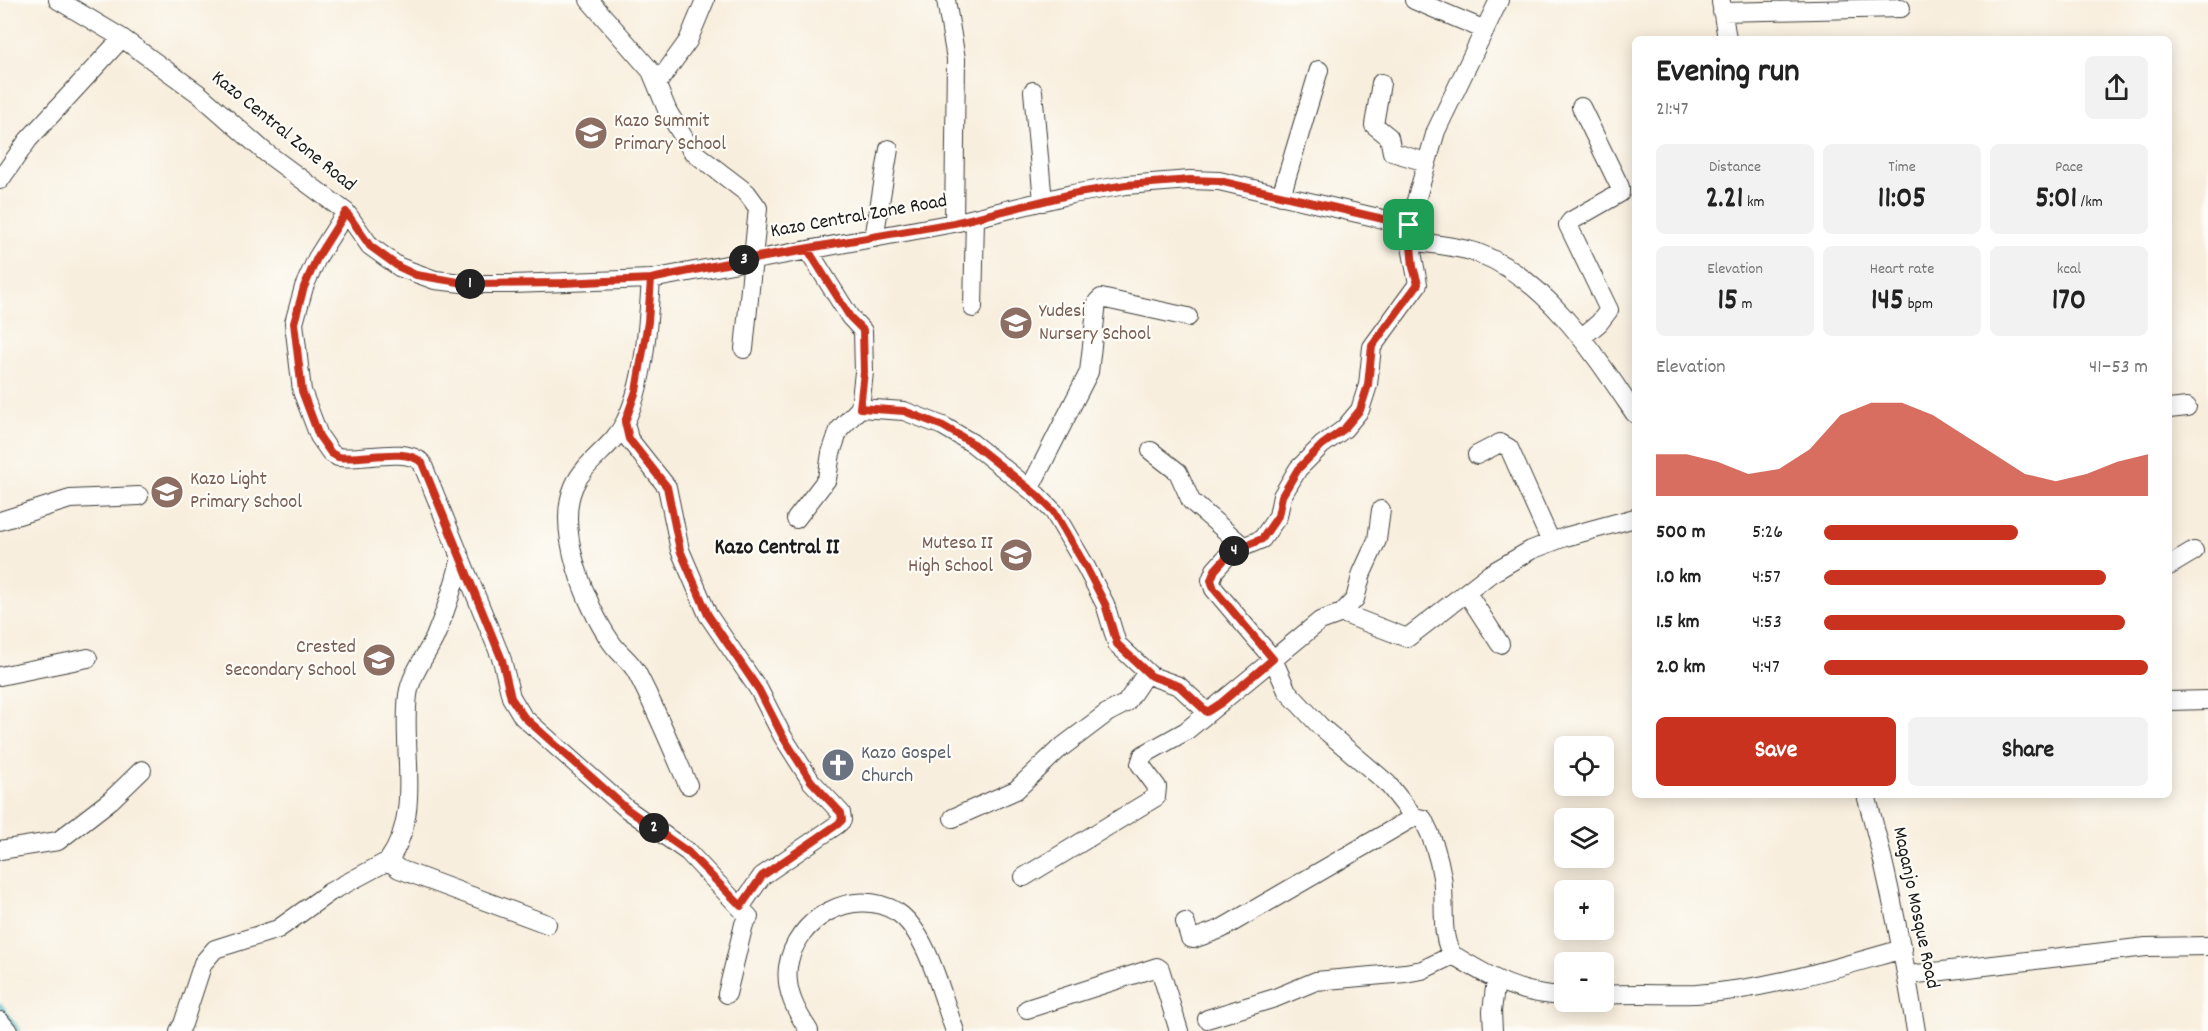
<!DOCTYPE html>
<html lang="en">
<head>
<meta charset="utf-8">
<style>
  :root { --surface:#fff; --page:#f2f2f2; --text:#222; --muted:#767676; --accent:#c8321e }
  body { margin:0; font-family:Dekko,sans-serif; background:var(--page); color:var(--text); height:100vh; display:flex; flex-direction:column; font-size:22px; white-space:nowrap }
  * { box-sizing:border-box; margin:0 }
  p { font-size:20px; color:var(--muted) }
  .icon { flex:none; width:33px; height:33px; fill:none; stroke:currentColor; stroke-width:2; stroke-linecap:round; stroke-linejoin:round }
  .map { position:relative; flex:1; overflow:hidden }
  .drawer { position:absolute; left:1632px; top:36px; width:540px; height:762px; display:flex; flex-direction:column; background:var(--surface); border-radius:9px; box-shadow:0 3px 15px #0003 }
  .drawer>* { flex:none }
  .buttons { position:absolute; left:1554px; top:736px; display:grid; gap:12px }
  .buttons a { display:grid; place-items:center; width:60px; height:60px; border-radius:9px; background:var(--surface); box-shadow:0 3px 15px #0003; font-size:30px }
  .pin { position:absolute; display:grid; place-items:center; width:51px; height:51px; color:#fff; margin:-26px; border-radius:12px; box-shadow:0 3px 9px #0006 }
  .km { position:absolute; width:30px; height:30px; margin:-15px; border-radius:50%; background:#222; color:#fff; font-size:16px; line-height:30px; text-align:center }
  .round { display:grid; place-items:center; flex:none; width:63px; height:63px; border-radius:9px; background:var(--page) }
  .overview { display:flex; align-items:center; justify-content:space-between; height:102px; padding:0 24px }
  h1 { font-size:33px; font-weight:700; line-height:45px }
  .stats { display:grid; grid-template-columns:repeat(3,1fr); gap:9px; height:102px; padding:6px 24px }
  .stats div { display:grid; align-content:center; border-radius:9px; background:var(--page); text-align:center }
  .stats b { font-size:30px; font-weight:700 }
  .stats small { font-size:16px; font-weight:400 }
  .stats p { font-size:16px }
  .chart { height:168px; padding:12px 24px }
  .chart p { display:flex; justify-content:space-between }
  .chart svg { width:100%; height:108px; margin-top:6px; fill:var(--accent); opacity:.7 }
  .action { display:flex; gap:12px; margin-top:auto; padding:12px 24px }
  .action a { flex:1; height:69px; border-radius:9px; background:var(--accent); color:#fff; font-size:24px; font-weight:700; line-height:69px; text-align:center }
  .action a+a { background:var(--page); color:var(--text) }
  ul { padding:0 24px; list-style:none; font-size:20px }
  li { display:grid; grid-template-columns:96px 72px 1fr; align-items:center; height:45px }
  li i { height:15px; border-radius:8px; background:var(--accent) }
  .map>svg:first-child { display:block }
  .lines { fill:none; stroke-linecap:round; stroke-linejoin:round }
  .stream { stroke:#4ebbca; stroke-width:4 }
  .minor-casing { stroke:#3d3c39; stroke-width:20 }
  .minor { stroke:#fff; stroke-width:18 }
  .route-casing { stroke:#fff; stroke-width:12 }
  .route { stroke:#c8321e; stroke-width:8 }
  .labels { text-anchor:middle; dominant-baseline:central; stroke-width:4.5; stroke-linejoin:round; paint-order:stroke }
  .education-label { font-size:20px; fill:#785e54; stroke:#fdfcf7; text-anchor:start }
  .street-label { font-size:20px; fill:#1c1c1c; stroke:#fdfcf7 }
  .worship-label { font-size:20px; fill:#5b616d; stroke:#fdfcf7; text-anchor:start }
  .quarter-label { font-size:22px; font-weight:bold; fill:#1c1c1c; stroke:#fdfcf7 }
</style>
</head>
<body>
<div class="map">
<svg width="2208" height="1031" viewBox="0 0 2208 1031">
  <rect width="100%" height="100%" fill="#fdfcf7"/>
  <filter id="ink" filterUnits="userSpaceOnUse"><feTurbulence type="fractalNoise" baseFrequency=".0167" numOctaves="2"/><feDisplacementMap in="SourceGraphic" scale="12" xChannelSelector="R" yChannelSelector="G"/><feConvolveMatrix kernelMatrix="1 2 1 2 8 2 1 2 1" color-interpolation-filters="sRGB"/></filter>
  <filter id="wash" filterUnits="userSpaceOnUse"><feTurbulence type="fractalNoise" baseFrequency=".008" numOctaves="4" result="noise"/><feDisplacementMap in="SourceGraphic" scale="24" xChannelSelector="R" yChannelSelector="G"/><feGaussianBlur stdDeviation="1.35" result="paint"/><feColorMatrix in="noise" values="0 0 0 0 0 0 0 0 0 0 0 0 0 0 0 0 0 1.4 0 .05"/><feComposite in="paint" operator="in"/></filter>
  <g filter="url(#wash)">
    <rect width="100%" height="100%" fill="#f8eedd"/>
    <g class="lines">
      <!-- stream -->
      <path class="stream" d="M0,1005L19,1031"/>
    </g>
  </g>
  <g filter="url(#ink)">
    <g class="lines">
      <defs>
        <path id="minor" d="M58,0L122,38L199,94L265,152L346,212L370,246L399,267L435,280L471,284H512L651,279L954,223L1072,194L1126,185L1190,180L1219,181L1409,225L1436,131L1499,0
          M589,0L651,71L668,112L692,151L747,193L758,208L744,349
          M946,0L956,59L954,223
          M1414,0L1485,30
          M1721,2L1727,39
          M1722,12L1901,8
          M1381,83L1374,125L1389,137L1392,152L1426,162
          M657,84L688,41L705,0
          M1033,91L1043,202
          M1581,107L1620,187V193L1571,221L1568,225L1609,310L1599,323L1582,337
          M0,180L28,140L122,38
          M1281,196L1319,70
          M346,212L317,258L304,287L294,323L302,391L319,436L331,453L338,457C360,461 406,446 422,463L502,660L511,697L523,717L627,809L688,852L749,917L744,924L727,994
          M1409,229L1410,241C1432,244 1457,246 1478,253C1547,279 1595,355 1635,414
          M874,238L889,149
          M1410,241L1418,284L1372,347L1368,385L1360,410L1344,429L1322,445L1298,469L1282,496L1278,516L1262,539L1231,552L1215,570L1211,580L1214,589L1273,659L1287,691L1320,726L1387,783L1414,817L1423,819C1432,836 1439,858 1442,877C1446,900 1439,938 1453,955C1493,979 1517,994 1564,996
          M651,279C648,323 645,383 625,422C613,447 585,461 574,486C555,529 586,606 611,642C618,653 631,661 637,673C656,709 672,748 688,785
          M973,308L975,219
          M860,408L904,411L943,426L972,443L1037,495L1054,512L1086,567L1105,604L1117,644L1151,676L1179,686L1207,712
          M2169,409L2187,407
          M625,422L629,439L667,487L680,550L708,615L759,690L783,737L811,781L841,813L842,820L838,824L762,876L741,906
          M1151,451L1178,472L1191,501L1243,546
          M1477,455L1500,443L1509,448L1551,542
          M1030,488L1089,372L1097,302L1101,298L1188,317
          M796,519L827,479L831,453L839,430L860,408L864,372L863,331L850,317L808,250
          M0,521L70,499L139,496
          M2169,566L2194,551
          M1467,593L1500,644
          M1342,613L1355,599L1362,573L1377,540L1381,510
          M0,676L88,658
          M2169,701L2208,700
          M1866,795C1888,872 1903,952 1916,1031
          M953,818L1016,790L1058,750L1107,713L1126,703L1147,672
          M0,850L58,841L111,800L142,770
          M388,861C423,813 401,749 408,695C411,674 426,656 435,637C446,611 454,585 461,558
          M1024,877L1156,797L1157,787L1140,764L1143,755L1186,731L1320,621L1342,613L1407,638L1490,574L1531,550L1565,537L1635,518
          M1185,922L1190,938L1193,939L1221,929L1414,817
          M1917,974L2146,947L2208,946
          M1604,995C1634,993 1665,995 1696,994C1766,990 1835,968 1903,949
          M1027,1009L1157,967L1160,969L1179,1031
          M1207,1019L1275,998L1316,981L1405,973L1422,970L1453,955
          M0,1021L8,1031
          M179,1031L183,1024L203,963L215,949L278,929L330,892L388,861L399,869L547,924
          M809,1031C796,1011 785,991 788,967C795,919 853,885 897,912C928,932 942,998 955,1031
          M1493,1031L1492,1011L1496,980"/>
      </defs>
      <!-- minor casing -->
      <use href="#minor" class="minor-casing"/>
      <!-- minor -->
      <use href="#minor" class="minor"/>
    </g>
  </g>
  <g class="lines" filter="url(#ink)">
    <defs>
      <path id="route" d="M1409,225L1219,181L1190,180L1126,185L1072,194L954,223L751,258L651,279L563,283L471,284L416,275L399,267L370,246L346,212L317,258L304,287L294,323L302,391L319,436L331,453L338,457C361,461 406,446 422,463L502,660L511,698L524,717L627,809L688,852L741,906L762,876L838,824L842,820L841,813L811,781L783,737L759,690L708,615L680,550L667,487L629,439L625,422L636,391L648,322L651,279C703,268 755,258 808,250L850,317L863,330L864,372L860,408L904,411L943,426L972,443L1037,495L1054,512L1086,567L1105,604L1117,644L1151,676L1179,686L1207,712L1221,703L1273,659L1214,589L1211,580L1215,570L1231,552L1262,539L1278,516L1282,496L1298,469L1322,445L1344,429L1360,410L1368,385L1372,346L1418,284L1413,267L1409,225"/>
    </defs>
    <!-- route casing -->
    <use href="#route" class="route-casing"/>
    <!-- route -->
    <use href="#route" class="route"/>
  </g>
  <!-- icons -->
  <defs>
    <symbol id="school-disc" viewBox="-11 -11 22 22"><circle r="9.5" fill="#8d6e63" stroke="#fdfcf7"/><path d="M0-5L7-2L0 1L-7-2ZM-4 1L0 2.5L4 1V4Q0 6-4 4Z" fill="#fff"/></symbol>
    <symbol id="church-disc" viewBox="-11 -11 22 22"><circle r="9.5" fill="#6b7280" stroke="#fdfcf7"/><path d="M-1.2-6h2.4v3.5h3.3v2.4h-3.3V6h-2.4V-.1h-3.3v-2.4h3.3Z" fill="#fff"/></symbol>
  </defs>
  <g fill-rule="evenodd">
    <use href="#school-disc" x="572" y="114" width="38" height="38"/>
    <use href="#school-disc" x="997" y="304" width="38" height="38"/>
    <use href="#school-disc" x="148" y="473" width="38" height="38"/>
    <use href="#school-disc" x="997" y="536" width="38" height="38"/>
    <use href="#school-disc" x="360" y="641" width="38" height="38"/>
    <use href="#church-disc" x="819" y="746" width="38" height="38"/>
  </g>
  <g class="labels">
    <!-- education labels -->
    <g class="education-label">
      <text x="614" y="122">Kazo Summit<tspan x="614" dy="23">Primary School</tspan></text>
      <text x="1039" y="312">Yudesi<tspan x="1039" dy="23">Nursery School</tspan></text>
      <text x="190" y="480">Kazo Light<tspan x="190" dy="23">Primary School</tspan></text>
      <text x="993" y="544" text-anchor="end">Mutesa II<tspan x="993" dy="23">High School</tspan></text>
      <text x="356" y="648" text-anchor="end">Crested<tspan x="356" dy="23">Secondary School</tspan></text>
    </g>
    <!-- street labels -->
    <g class="street-label">
      <text transform="translate(283 132) rotate(39)">Kazo Central Zone Road</text>
      <text transform="translate(859 217) rotate(-10)">Kazo Central Zone Road</text>
      <text transform="translate(1915 908) rotate(78)">Maganjo Mosque Road</text>
    </g>
    <!-- worship labels -->
    <g class="worship-label">
      <text x="861" y="754">Kazo Gospel<tspan x="861" dy="23">Church</tspan></text>
    </g>
    <!-- quarter labels -->
    <g class="quarter-label">
      <text x="777" y="548">Kazo Central II</text>
    </g>
  </g>
</svg>
<div class="buttons">
<a><svg class="icon" aria-label="locate" viewBox="0 0 24 24"><circle cx="12" cy="12" r="6"/><path d="M12 2v4M12 18v4M2 12h4M18 12h4"/></svg></a>
<a><svg class="icon" aria-label="layers" viewBox="0 0 24 24"><path d="M12 4l9 5-9 5-9-5zM3 14l9 5 9-5"/></svg></a>
<a>+</a>
<a>−</a>
</div>
<div class="pin" style="left:1409px;top:225px;background:#1e9e55"><svg class="icon" aria-label="arrive" viewBox="0 0 24 24"><path d="M6 21V4h12l-3 4 3 4H6"/></svg></div>
<b class="km" style="left:470px;top:284px">1</b>
<b class="km" style="left:654px;top:828px">2</b>
<b class="km" style="left:744px;top:260px">3</b>
<b class="km" style="left:1234px;top:551px">4</b>
<section class="drawer">
<div class="overview"><div><h1>Evening run</h1><p>21:47</p></div><a class="round"><svg class="icon" aria-label="share" viewBox="0 0 24 24"><path d="M12 15V3M7 8l5-5 5 5M5 13v7h14v-7"/></svg></a></div>
<div class="stats">
<div><p>Distance</p><b>2.21<small> km</small></b></div>
<div><p>Time</p><b>11:05</b></div>
<div><p>Pace</p><b>5:01<small> /km</small></b></div>
</div>
<div class="stats">
<div><p>Elevation</p><b>15<small> m</small></b></div>
<div><p>Heart rate</p><b>145<small> bpm</small></b></div>
<div><p>kcal</p><b>170</b></div>
</div>
<div class="chart"><p><span>Elevation</span>41–53 m</p>
<svg viewBox="0 0 160 44" preserveAspectRatio="none"><path d="M0 44V27L10 27L20 30L30 35L40 33L50 25L60 11L70 6L80 6L90 11L100 19L110 27L120 35L130 38L140 35L150 30L160 27V44z"/></svg>
</div>
<ul>
<li><b>500 m</b>5:26<i style="width:60%"></i></li>
<li><b>1.0 km</b>4:57<i style="width:87%"></i></li>
<li><b>1.5 km</b>4:53<i style="width:93%"></i></li>
<li><b>2.0 km</b>4:47<i style="width:100%"></i></li>
</ul>
<div class="action"><a>Save</a><a>Share</a></div>
</section>
</div>
</body>
</html>
